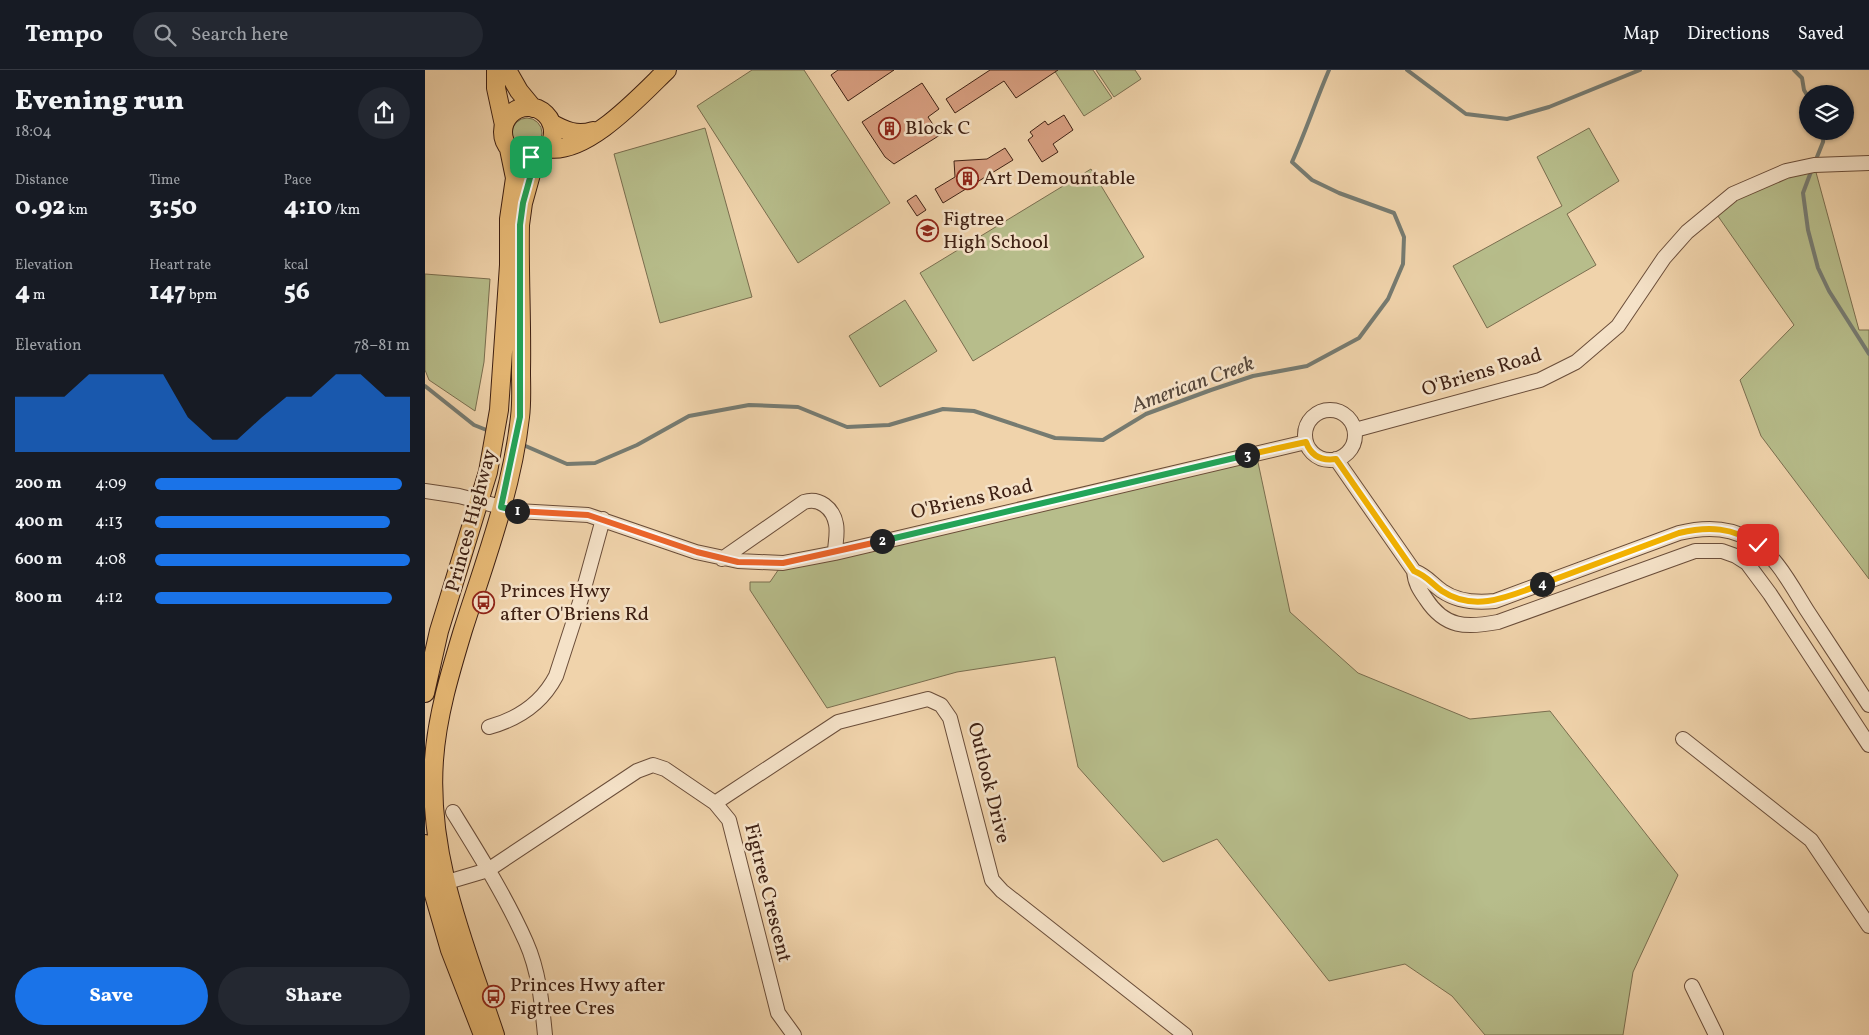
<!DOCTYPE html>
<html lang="en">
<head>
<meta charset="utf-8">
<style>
  :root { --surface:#171b24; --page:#242831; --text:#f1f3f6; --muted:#9ea1a6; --line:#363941; --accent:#1a73e8 }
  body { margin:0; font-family:Vollkorn,serif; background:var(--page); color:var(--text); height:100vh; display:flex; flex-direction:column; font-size:19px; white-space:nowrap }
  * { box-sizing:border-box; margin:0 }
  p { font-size:16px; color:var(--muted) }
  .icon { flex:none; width:28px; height:28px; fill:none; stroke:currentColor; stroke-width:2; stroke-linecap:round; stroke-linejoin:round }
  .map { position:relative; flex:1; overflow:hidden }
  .sheet { display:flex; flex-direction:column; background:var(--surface); width:425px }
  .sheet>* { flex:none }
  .buttons { position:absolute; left:1374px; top:15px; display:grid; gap:10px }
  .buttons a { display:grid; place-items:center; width:55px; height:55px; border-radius:50%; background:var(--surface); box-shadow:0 1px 4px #0004; font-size:25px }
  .pin { position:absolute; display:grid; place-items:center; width:42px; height:42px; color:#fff; margin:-21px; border-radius:10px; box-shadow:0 2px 8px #0006 }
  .km { position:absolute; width:25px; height:25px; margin:-12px; border-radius:50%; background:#222; color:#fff; font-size:14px; line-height:25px; text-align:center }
  .round { display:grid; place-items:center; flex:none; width:52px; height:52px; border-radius:26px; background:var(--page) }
  .overview { display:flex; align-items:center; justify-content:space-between; height:85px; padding:0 15px }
  h1 { font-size:28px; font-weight:800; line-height:38px }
  .metrics { display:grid; grid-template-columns:repeat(3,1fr); gap:8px; height:85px; padding:5px 15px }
  .metrics div { display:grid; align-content:center }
  .metrics b { font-size:25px; font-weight:800 }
  .metrics small { font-size:14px; font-weight:400 }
  .metrics p { font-size:14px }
  .chart { height:140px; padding:10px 15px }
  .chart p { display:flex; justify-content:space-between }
  .chart svg { width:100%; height:90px; margin-top:5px; fill:var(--accent); opacity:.7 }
  .primary-button { display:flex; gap:10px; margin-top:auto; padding:10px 15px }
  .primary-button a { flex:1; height:58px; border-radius:30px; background:var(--accent); color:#fff; font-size:20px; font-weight:800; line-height:58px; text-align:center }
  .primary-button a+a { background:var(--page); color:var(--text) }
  ul { padding:0 15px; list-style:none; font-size:16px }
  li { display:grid; grid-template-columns:80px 60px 1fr; align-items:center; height:38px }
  li i { height:12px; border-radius:6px; background:var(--accent) }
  header { display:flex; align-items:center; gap:30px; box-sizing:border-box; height:70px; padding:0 25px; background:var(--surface); border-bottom:1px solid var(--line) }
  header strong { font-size:24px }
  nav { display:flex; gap:28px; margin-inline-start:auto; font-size:18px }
  .search { width:350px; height:45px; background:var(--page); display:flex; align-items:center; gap:12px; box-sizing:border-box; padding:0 18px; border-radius:28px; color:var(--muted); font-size:19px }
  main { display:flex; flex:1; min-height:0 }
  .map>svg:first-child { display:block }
  .green { fill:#b7bd8b; stroke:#7a6e4f }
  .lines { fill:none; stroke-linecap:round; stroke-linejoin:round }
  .stream { stroke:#767b71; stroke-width:4 }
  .building { fill:#d89f81; stroke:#3e2013 }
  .minor-casing { stroke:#6a4d39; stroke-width:16 }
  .major-casing { stroke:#3e2013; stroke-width:20 }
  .minor { stroke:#f5e2c8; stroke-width:14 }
  .major { stroke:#e8ba76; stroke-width:18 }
  .split-1-casing { stroke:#fff; stroke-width:10 }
  .split-2-casing { stroke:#fff; stroke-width:10 }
  .split-3-casing { stroke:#fff; stroke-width:10 }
  .split-4-casing { stroke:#fff; stroke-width:10 }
  .split-5-casing { stroke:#fff; stroke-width:10 }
  .split-1 { stroke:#22a559; stroke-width:6 }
  .split-2 { stroke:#f0652b; stroke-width:6 }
  .split-3 { stroke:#22a559; stroke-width:6 }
  .split-4 { stroke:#f5b400; stroke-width:6 }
  .split-5 { stroke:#f5b400; stroke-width:6 }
  .labels { text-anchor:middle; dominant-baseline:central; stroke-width:5; stroke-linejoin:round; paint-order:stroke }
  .poi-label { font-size:20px; fill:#3e2013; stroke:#f5e2c8; text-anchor:start }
  .street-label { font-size:20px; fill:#3e2013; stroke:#f5e2c8 }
  .water-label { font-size:21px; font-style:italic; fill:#55463a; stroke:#f5e2c8 }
</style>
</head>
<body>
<header>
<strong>Tempo</strong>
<div class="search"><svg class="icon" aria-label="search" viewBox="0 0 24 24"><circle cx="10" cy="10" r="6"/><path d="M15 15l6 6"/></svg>Search here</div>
<nav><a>Map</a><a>Directions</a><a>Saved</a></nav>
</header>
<main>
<section class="sheet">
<div class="overview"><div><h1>Evening run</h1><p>18:04</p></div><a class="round"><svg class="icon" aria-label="share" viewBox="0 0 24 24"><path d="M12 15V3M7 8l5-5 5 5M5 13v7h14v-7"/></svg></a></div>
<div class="metrics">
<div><p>Distance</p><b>0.92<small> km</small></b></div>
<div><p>Time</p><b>3:50</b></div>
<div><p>Pace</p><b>4:10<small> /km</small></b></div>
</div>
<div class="metrics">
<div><p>Elevation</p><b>4<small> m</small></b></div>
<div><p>Heart rate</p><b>147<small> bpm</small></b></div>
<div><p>kcal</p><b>56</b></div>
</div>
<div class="chart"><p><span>Elevation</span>78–81 m</p>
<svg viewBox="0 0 160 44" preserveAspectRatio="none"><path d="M0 44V17L10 17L20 17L30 6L40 6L50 6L60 6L70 27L80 38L90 38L100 27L110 17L120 17L130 6L140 6L150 17L160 17V44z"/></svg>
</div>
<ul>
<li><b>200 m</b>4:09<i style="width:97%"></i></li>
<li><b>400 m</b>4:13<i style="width:92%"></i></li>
<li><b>600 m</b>4:08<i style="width:100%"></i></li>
<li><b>800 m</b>4:12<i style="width:93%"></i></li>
</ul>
<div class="primary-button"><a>Save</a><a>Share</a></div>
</section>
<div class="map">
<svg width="1444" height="965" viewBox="0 0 1444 965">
  <rect width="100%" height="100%" fill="#f0d3ab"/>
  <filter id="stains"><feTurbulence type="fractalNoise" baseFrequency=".004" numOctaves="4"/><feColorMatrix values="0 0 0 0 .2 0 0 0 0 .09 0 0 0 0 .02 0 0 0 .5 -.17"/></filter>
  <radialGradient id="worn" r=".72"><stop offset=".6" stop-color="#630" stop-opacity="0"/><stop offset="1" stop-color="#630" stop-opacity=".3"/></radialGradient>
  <!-- green -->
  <path class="green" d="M327,0H379L465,133L373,193L272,36Z
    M629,0H668L687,28L659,46Z
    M671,0H710L716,9L689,27Z
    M87 63a15 15 0 1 1 30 0a15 15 0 1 1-30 0Z
    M280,58L327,227L235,253L189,84Z
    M1164,58L1194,111L1142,144L1171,195L1062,258L1028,196L1137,136L1112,87Z
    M1389,95L1434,260H1444V509L1336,366L1315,310L1369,255L1288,139Z
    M666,99L719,187L548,291L495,203Z
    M0,204L65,209L59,292L50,341L4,310L0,300Z
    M480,230L512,281L455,317L424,266Z
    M831,383L865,542L933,603L1045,649L1125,641L1253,805L1208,902L1198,965H1060L1027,926L980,894L904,911L792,769L738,792L653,697L630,587L532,602L402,638L325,520V512H345L358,493Z"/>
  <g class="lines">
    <!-- stream -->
    <path class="stream" d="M982,0L1041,44L1082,49L1124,37L1215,0
      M1369,0L1377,8L1379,20L1382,25
      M1390,92L1398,72L1399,61
      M1387,99L1378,123L1383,160L1393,198L1404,221L1444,284
      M0,316L49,355L64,361
      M96,374L142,394L170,393L212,375L264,346L324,335L373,337L422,357L464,355L518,339L549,341L630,368L678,370L721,344L786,320L828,306L882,296L934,268L963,229L978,194L979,167L969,143L914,123L887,110L867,92C881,61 891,30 904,0"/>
  </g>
  <!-- building -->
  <path class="building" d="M413,0H469L423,31L406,5Z
    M565,0H633L591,28L579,11L530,43L521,29Z
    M497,13L514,39L503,47L515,65L469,94L460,87L437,52Z
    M639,45L648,60L628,74L633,82L617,92L603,70L608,66L605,62L620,51L623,55Z
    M580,78L588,90L518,133L510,119L530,107L529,91L562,89Z
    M491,125L501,140L492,146L482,131Z"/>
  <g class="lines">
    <defs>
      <path id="minor" d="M880 365a25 25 0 1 1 50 0a25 25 0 1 1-50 0Z
        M930,360L1115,310L1151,292L1193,256L1239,188L1262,162L1308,124L1361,101L1389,95L1444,93
        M911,389L989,501C990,513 994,519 1001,529C1020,558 1041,558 1073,552L1270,481H1297L1311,486L1322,493L1345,524L1444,675
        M0,421L34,426L92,441L163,445L271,482L313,491L358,493L410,483L881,372
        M297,489L379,432C394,427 408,438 411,454C413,463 410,474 410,483
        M989,501C1002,506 1006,513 1017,521C1033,532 1052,533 1070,531L1254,463C1278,457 1302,456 1324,469C1351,484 1367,517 1383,542C1403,573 1424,604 1444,635
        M64,657C93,649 117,633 131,606L156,529L178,449
        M1258,669L1386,770L1444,856
        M290,733L413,652L503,629L516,635L525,648L567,810L577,821L760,965
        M28,742C54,784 81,827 101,872C114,901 117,934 120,965
        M19,813L63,800L212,701L228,695L240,699L290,733L304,750L353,943L369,965
        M1267,916L1291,965"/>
      <path id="major" d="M71,0V18L79,55
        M82,0L94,21L108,38
        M78 62a25 25 0 1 1 50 0a25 25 0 1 1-50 0Z
        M126,53C140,61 152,66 168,61
        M122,78C161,86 216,25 242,0
        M0,623L14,561L63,402L74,340L84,195V149L90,108L84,79
        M0,774L5,811L25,880L58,965
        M70,965C40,875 2,787 9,690C12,646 25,603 38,560C60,491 87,420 95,347C97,332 96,316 96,301C97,252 94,204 95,155L98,133L111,86"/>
    </defs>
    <!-- minor casing -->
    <use href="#minor" class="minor-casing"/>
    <!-- major casing -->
    <use href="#major" class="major-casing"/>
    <!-- minor -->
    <use href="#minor" class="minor"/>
    <!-- major -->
    <use href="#major" class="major"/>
  </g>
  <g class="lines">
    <defs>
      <path id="split-1" d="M92,441L76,437L95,347V155L98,133L111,86L106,87"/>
      <path id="split-2" d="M92,441L163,445L272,482L313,492L358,493L457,471"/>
      <path id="split-3" d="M457,471L822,385"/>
      <path id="split-4" d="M822,385L881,372C886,386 897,391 911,389L989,501C1002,506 1006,513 1017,521C1050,543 1085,526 1117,514"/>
      <path id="split-5" d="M1117,514L1254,463C1283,456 1308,457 1333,475"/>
    </defs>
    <!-- split-1 casing -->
    <use href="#split-1" class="split-1-casing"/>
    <!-- split-2 casing -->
    <use href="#split-2" class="split-2-casing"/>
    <!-- split-3 casing -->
    <use href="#split-3" class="split-3-casing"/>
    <!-- split-4 casing -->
    <use href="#split-4" class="split-4-casing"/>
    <!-- split-5 casing -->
    <use href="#split-5" class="split-5-casing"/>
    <!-- split-1 -->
    <use href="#split-1" class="split-1"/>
    <!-- split-2 -->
    <use href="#split-2" class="split-2"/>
    <!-- split-3 -->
    <use href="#split-3" class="split-3"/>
    <!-- split-4 -->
    <use href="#split-4" class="split-4"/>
    <!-- split-5 -->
    <use href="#split-5" class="split-5"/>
  </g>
  <!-- icons -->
  <defs>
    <symbol id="building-ring" viewBox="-11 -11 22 22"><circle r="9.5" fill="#f5e2c8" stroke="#8f2418" stroke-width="1.5"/><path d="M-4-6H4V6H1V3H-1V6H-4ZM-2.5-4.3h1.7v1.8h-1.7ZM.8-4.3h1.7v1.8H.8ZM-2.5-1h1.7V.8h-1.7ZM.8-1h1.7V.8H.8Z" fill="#8f2418"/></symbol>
    <symbol id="school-ring" viewBox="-11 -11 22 22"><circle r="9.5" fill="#f5e2c8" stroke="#8f2418" stroke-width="1.5"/><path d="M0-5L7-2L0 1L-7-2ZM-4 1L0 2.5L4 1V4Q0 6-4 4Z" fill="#8f2418"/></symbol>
    <symbol id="bus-ring" viewBox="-11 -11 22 22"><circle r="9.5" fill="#f5e2c8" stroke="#8f2418" stroke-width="1.5"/><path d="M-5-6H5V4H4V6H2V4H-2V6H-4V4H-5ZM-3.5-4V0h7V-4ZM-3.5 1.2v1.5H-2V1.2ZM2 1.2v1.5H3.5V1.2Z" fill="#8f2418"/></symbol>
  </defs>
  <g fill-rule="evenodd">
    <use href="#building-ring" x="452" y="46" width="25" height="25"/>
    <use href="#building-ring" x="530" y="96" width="25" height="25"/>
    <use href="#school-ring" x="490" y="148" width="25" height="25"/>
    <use href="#bus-ring" x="46" y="520" width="25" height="25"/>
    <use href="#bus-ring" x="56" y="914" width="25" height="25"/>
  </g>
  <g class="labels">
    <!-- poi labels -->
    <g class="poi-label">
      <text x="480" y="59">Block C</text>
      <text x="558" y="109">Art Demountable</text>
      <text x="518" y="150">Figtree<tspan x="518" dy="23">High School</tspan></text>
      <text x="75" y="522">Princes Hwy<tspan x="75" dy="23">after O'Briens Rd</tspan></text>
      <text x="85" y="916">Princes Hwy after<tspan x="85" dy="23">Figtree Cres</tspan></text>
    </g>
    <!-- street labels -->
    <g class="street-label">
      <text transform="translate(1057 303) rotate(-17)">O'Briens Road</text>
      <text transform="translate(547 430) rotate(-13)">O'Briens Road</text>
      <text transform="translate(47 451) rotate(-75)">Princes Highway</text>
      <text transform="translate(563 713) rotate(76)">Outlook Drive</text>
      <text transform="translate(342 823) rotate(76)">Figtree Crescent</text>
    </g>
    <!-- water labels -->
    <g class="water-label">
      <text transform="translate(768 315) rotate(-20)">American Creek</text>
    </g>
  </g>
  <rect width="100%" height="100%" filter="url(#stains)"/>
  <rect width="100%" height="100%" fill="url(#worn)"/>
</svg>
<div class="buttons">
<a><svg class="icon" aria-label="layers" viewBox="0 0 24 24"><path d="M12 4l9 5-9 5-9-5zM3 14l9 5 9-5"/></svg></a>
</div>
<div class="pin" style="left:106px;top:87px;background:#1e9e55"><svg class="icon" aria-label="arrive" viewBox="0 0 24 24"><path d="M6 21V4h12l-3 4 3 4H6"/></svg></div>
<div class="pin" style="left:1333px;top:475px;background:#d93025"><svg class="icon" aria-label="check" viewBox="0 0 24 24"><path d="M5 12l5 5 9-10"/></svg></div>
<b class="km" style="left:92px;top:441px">1</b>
<b class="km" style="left:457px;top:471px">2</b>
<b class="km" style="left:822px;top:385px">3</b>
<b class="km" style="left:1117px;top:514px">4</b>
</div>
</main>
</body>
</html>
